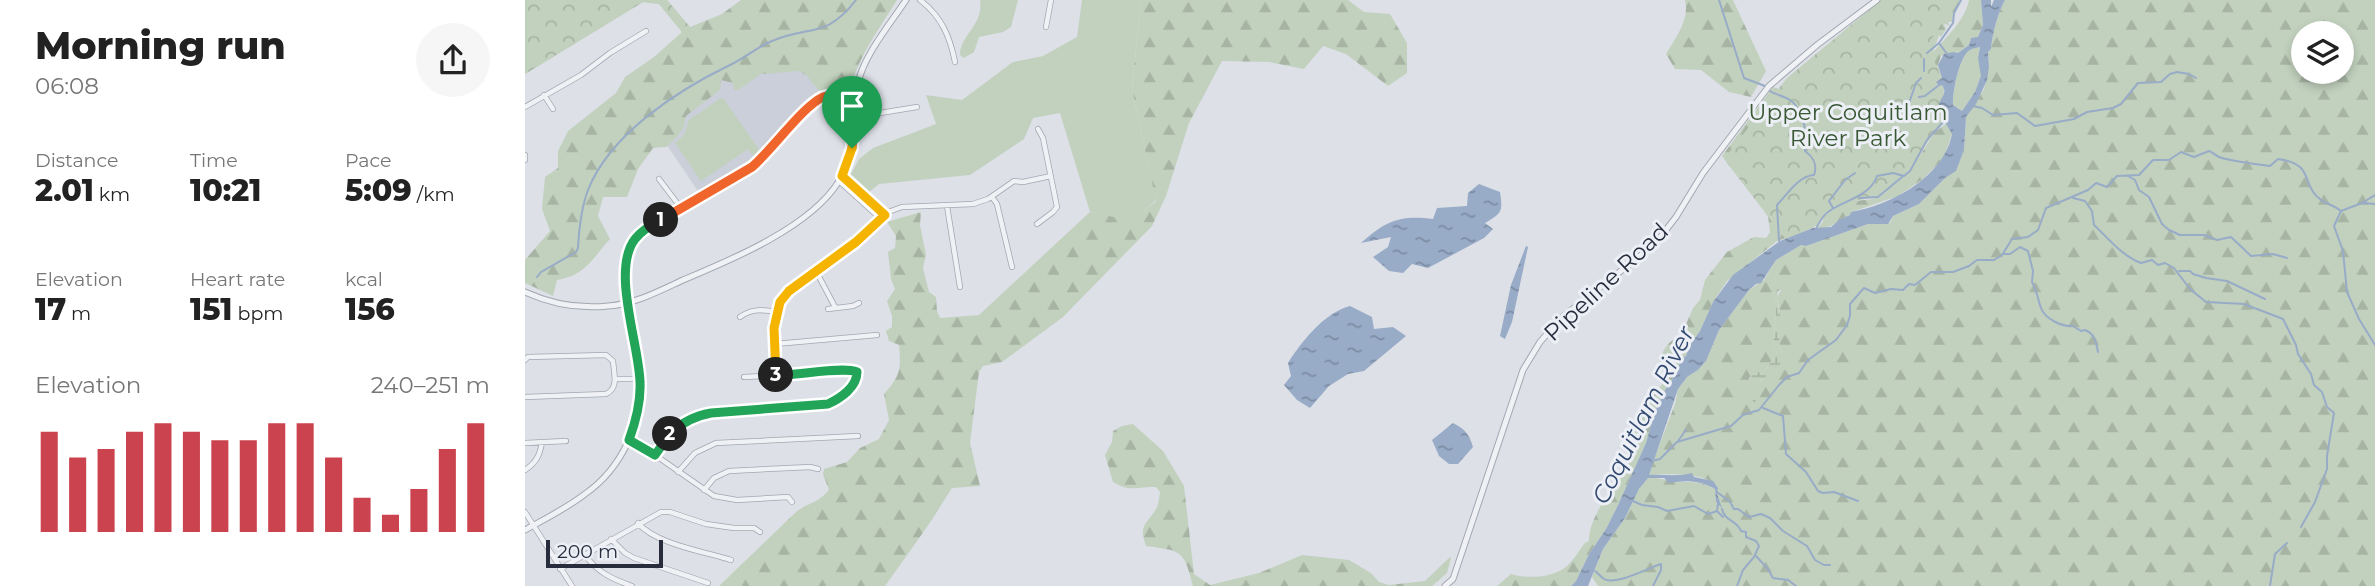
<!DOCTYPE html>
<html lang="en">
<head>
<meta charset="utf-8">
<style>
  :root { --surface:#fff; --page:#f6f6f6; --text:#222; --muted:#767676; --accent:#cb434e }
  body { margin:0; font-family:Montserrat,sans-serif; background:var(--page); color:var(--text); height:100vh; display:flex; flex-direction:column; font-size:26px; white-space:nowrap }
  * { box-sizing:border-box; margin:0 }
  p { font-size:23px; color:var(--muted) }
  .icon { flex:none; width:38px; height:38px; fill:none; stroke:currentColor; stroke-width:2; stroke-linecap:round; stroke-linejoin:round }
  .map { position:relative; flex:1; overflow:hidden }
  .side { display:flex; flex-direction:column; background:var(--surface); width:525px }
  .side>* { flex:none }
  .tools { position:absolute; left:1766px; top:21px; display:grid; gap:14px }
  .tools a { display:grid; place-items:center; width:63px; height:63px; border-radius:50%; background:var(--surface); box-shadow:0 4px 10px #0003; font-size:35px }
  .scale { position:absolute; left:21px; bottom:18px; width:117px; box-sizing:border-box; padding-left:7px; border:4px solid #272d3d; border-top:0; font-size:19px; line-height:24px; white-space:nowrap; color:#272d3d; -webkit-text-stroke:5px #eceff5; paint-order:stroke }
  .pin { position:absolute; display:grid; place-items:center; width:60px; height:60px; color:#fff; margin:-72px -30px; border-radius:50% 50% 50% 0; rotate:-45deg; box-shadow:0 0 7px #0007 }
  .pin .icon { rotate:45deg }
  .km { position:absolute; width:35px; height:35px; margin:-18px; border-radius:50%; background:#222; color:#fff; font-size:19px; line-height:35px; text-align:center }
  .round { display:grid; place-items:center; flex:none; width:74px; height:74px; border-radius:37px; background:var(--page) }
  .overview { display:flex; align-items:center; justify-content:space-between; height:119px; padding:0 35px }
  h1 { font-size:38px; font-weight:800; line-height:52px }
  .stats { display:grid; grid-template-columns:repeat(3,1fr); gap:10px; height:119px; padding:7px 35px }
  .stats div { display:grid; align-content:center }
  .stats b { font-size:30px; font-weight:800 }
  .stats small { font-size:19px; font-weight:400 }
  .stats p { font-size:19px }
  .chart { height:196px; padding:14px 35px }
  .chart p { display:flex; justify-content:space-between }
  .chart svg { width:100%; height:126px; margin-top:7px; stroke:var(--accent); stroke-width:6 }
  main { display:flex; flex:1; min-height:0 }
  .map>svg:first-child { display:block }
  .built { fill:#cbcfd9 }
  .grass { fill:#c2d1be }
  .forest { fill:url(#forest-firs); fill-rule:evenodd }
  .wetland { fill:url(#wetland-marsh) }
  .park { fill:url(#park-crowns) }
  .water { fill:url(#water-ripples); fill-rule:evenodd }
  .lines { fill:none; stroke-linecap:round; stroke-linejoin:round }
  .stream { stroke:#98abc7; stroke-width:2 }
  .minor-casing { stroke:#a3a7b1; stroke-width:6 }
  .tertiary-casing { stroke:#a3a7b1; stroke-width:7 }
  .minor { stroke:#f0f1f5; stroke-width:4.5 }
  .tertiary { stroke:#f0f1f5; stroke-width:5 }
  .split-1-casing { stroke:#fff; stroke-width:14 }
  .split-2-casing { stroke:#fff; stroke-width:14 }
  .split-3-casing { stroke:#fff; stroke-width:14 }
  .split-4-casing { stroke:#fff; stroke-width:14 }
  .split-1 { stroke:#f0652b; stroke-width:9 }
  .split-2 { stroke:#22a559; stroke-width:9 }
  .split-3 { stroke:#22a559; stroke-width:9 }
  .split-4 { stroke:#f5b400; stroke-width:9 }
  .labels { text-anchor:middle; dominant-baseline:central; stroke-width:6; stroke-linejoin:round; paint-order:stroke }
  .park-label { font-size:23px; fill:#395834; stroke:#eceff5 }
  .street-label { font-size:23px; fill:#272d3d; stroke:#eceff5 }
  .water-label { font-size:24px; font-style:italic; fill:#324970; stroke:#eceff5 }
</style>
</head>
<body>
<main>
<section class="side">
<div class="overview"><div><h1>Morning run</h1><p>06:08</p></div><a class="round"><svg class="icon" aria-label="share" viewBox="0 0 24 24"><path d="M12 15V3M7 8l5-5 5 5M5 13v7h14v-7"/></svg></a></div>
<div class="stats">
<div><p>Distance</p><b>2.01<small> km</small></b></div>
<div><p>Time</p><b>10:21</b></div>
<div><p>Pace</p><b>5:09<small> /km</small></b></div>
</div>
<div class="stats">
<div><p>Elevation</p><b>17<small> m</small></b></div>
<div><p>Heart rate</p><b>151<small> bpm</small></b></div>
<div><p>kcal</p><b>156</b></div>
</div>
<div class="chart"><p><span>Elevation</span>240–251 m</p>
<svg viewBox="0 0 160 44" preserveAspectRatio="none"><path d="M5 44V9M15 44V18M25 44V15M35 44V9M45 44V6M55 44V9M65 44V12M75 44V12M85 44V6M95 44V6M105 44V18M115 44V32M125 44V38M135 44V29M145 44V15M155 44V6"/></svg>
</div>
</section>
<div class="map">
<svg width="1850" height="586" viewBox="0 0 1850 586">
  <defs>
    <pattern id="forest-firs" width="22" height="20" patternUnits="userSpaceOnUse" patternTransform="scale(1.75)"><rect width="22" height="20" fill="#c2d1be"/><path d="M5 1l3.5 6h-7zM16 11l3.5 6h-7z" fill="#a7b4a4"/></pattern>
    <pattern id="wetland-marsh" width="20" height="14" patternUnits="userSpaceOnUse" patternTransform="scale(1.75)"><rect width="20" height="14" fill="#c2d1be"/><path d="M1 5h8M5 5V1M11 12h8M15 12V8" fill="none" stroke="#a7b4a4"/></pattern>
    <pattern id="park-crowns" width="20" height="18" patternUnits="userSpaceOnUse" patternTransform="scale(1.75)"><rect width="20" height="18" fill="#c2d1be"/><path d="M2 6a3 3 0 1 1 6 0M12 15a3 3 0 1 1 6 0" fill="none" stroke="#a7b4a4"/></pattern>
    <pattern id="water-ripples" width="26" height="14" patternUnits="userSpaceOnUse" patternTransform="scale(1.75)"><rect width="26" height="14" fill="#98abc7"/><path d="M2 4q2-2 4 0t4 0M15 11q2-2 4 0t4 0" fill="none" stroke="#7c8ca3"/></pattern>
  </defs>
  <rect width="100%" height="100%" fill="#dde0e7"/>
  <!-- built -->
  <path class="built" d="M275,64L301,90L284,100L229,157L173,191L135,135L155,118L188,81Z"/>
  <!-- grass -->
  <path class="grass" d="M455,0H493L486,27L478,32L454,37L449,52L439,58L435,55C435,35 459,25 455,0Z
    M557,0H616L607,89L631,200L607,222L565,212L535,113L508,118L499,139L445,175L354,184L343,193L325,176L334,159L348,148L411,124L401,95L437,100L488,62L518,56L552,37Z
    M1455,47L1453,58L1457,74L1450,92L1437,111L1430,106L1435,112L1430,124L1422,113L1420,103L1423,100L1428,105C1427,94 1434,56 1445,50C1448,48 1452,48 1455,47Z
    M196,98L199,99L235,151L228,156L223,149L176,181L150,143L159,135L164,120Z"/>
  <!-- forest -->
  <path class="forest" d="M0,0H142L165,27L197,14L216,0H372C355,28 335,54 326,86L310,88L296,93L281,75L274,71L236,74L213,90H209L208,83L196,80L195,90L161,116L159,127L152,137L141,147L128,148L113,169L102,197H78L73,216L85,239C67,259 61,275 32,280L28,296L0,283V260L25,231L17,209L20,177L33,168V151L43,131L91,93L100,77L129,57L157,32L134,4L118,2L0,74Z
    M616,0H823L839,12L865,14L882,43V73L863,86L821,54L798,46L779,69L744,62L697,61L664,123L641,196L627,226L538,317L477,362L458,366L454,372L445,443L455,486L427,488L402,527L360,586H194L271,512C284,502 292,504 304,490L298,474L299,469L322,462L335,448L354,439L364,420L359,394C376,376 376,368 374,345L364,341L361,331L367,327V316L362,301L370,289L366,279L363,252L370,248L371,236L362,222L396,212L395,225L401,255L398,268L404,292L411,297L412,311L415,318L454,315L565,212L607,221L631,201L607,89Z
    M1160,0H1208L1241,71L1226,97L1204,92L1176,70L1150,69L1141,54C1151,37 1165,19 1160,0Z
    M1382,0H1435L1428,14L1427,22H1423L1425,26L1420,24L1419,25L1421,29L1416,37L1414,35L1408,52C1422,37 1440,20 1444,0H1456L1458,25L1453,37L1445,40L1444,45L1433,53L1428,52L1416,56L1413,65L1417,78L1411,82L1412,86L1407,91L1416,85L1419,86L1418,118L1416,124L1298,214L1293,224L1288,228L1252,241L1202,281L1188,302L1175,331L1165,345L1161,356L1157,358L1146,382L1140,390L1129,414L1121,443L1093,505L1081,529L1064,554L1051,581L1046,586H972L986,574C1003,579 1028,578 1042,566C1049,560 1054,550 1060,543L1064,541C1063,515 1096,477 1109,456L1111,449L1103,435L1113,423L1114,413L1142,378L1143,371L1134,361C1139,349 1143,340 1156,336L1168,308L1175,300L1180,280L1202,252L1229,237L1241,238L1245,232L1243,216L1215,175L1197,156L1248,87L1261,91Z
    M1480,0H1850V586H1073L1067,577L1078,549L1100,518L1114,489L1123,478C1133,477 1142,481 1151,482C1166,482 1177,481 1190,489L1191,502L1193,488C1183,472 1141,474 1124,475V472L1150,404L1153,389L1162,377L1173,370L1181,361L1194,330L1224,290L1239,280L1251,260L1276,245L1281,246L1343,224L1365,223L1368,216L1394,204L1420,178L1431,170L1439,150L1441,117L1459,89L1464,67L1463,52L1466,49C1467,35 1473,12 1480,0ZM1778,33H1816V72H1778ZM1262,280L1252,297L1255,311L1254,341L1257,355L1250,373L1234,381L1228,403C1229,395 1224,387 1224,378L1232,371L1237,374L1252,353L1248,344L1251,313L1249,296Z
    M1422,123L1427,134L1419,158L1398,179L1373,196L1327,212L1325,215C1313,220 1306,229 1292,229L1297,223L1299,217C1305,212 1314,205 1322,203C1337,198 1354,203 1363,189L1351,197L1340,198L1383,174L1410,132Z
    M608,424L638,451L659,486L669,574L685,585L734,573L777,555L824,560L846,573L854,582L864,585L900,581L925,557L926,558L922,573L907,586H668C659,549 656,551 621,546C613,525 622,524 631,509C634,504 634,497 635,492L631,487C611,486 606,493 588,482L580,455L587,442L588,431L597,426Z"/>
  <!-- wetland -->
  <path class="wetland" d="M1263,280L1261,287L1253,291C1251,300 1254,305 1255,313C1256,328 1251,345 1259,357L1250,373L1242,381L1237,379L1234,381L1230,404H1228C1229,392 1217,384 1228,374L1227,366H1230L1232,371L1237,374L1252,353L1248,344L1251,313L1249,296L1253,288Z"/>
  <!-- park -->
  <path class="park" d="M0,0H142L165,27L157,32L134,4L118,2L0,74Z
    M1356,0H1434L1430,2L1407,39L1404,50C1409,63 1418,71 1412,85L1418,95L1419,117L1379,178L1353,196L1314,205L1287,227L1262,241L1199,159L1262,78Z"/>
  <!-- water -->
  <path class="water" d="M1456,0H1466V7L1469,0H1480C1473,12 1467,35 1466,49L1463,52L1464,67L1462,80L1451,104L1441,117L1439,150L1431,171L1420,178L1394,204L1368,216L1363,224H1343L1281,246L1276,245L1251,260L1236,283L1231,284L1224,290L1194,330L1181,361L1173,370L1162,377L1153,389L1124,475C1138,474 1154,477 1167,473L1169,477L1188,481L1193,488L1192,494L1197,508L1191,502L1190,489C1175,480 1160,480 1144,483L1139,478H1123L1114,489L1100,518L1078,549L1063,586H1046L1051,581L1064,554L1081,529L1093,505L1121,443L1129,414L1140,390L1146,382L1157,358L1161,356L1165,345L1175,331L1188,302L1208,275L1255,241L1288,228L1306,227L1314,220L1325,215L1326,212C1366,205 1419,177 1427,134L1420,122L1414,104C1416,97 1423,93 1417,85L1414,86L1411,82L1417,78L1413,65L1419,54L1428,52L1433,53L1444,45L1446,38L1453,37L1458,25ZM1455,47L1453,58L1456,76L1450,92L1437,111L1428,105C1427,94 1434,56 1445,50C1448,48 1452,48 1455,47Z
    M954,184L975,192C978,212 977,213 960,223L968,229L959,238L903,268L887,264L878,273L864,271L848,257L863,247L866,237L836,243C861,221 874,215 908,219L912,208L942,206L943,193Z
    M1001,246L1003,247L987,322L980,339L975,336L986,285Z
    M825,306L847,317L849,329L868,327L881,336L839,371L823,374L804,386L785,408L772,400L759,385L766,376L763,363C777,341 799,313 825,306Z
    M928,423C940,429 944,434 948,447L933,464H924L914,456L907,440Z"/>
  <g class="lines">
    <!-- stream -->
    <path class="stream" d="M1194,0L1219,78L1240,86
      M1402,53L1414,43
      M1422,54L1414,43L1428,23L1429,13L1436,0
      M1399,59V71
      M1245,91C1251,95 1259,96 1265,100C1278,108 1284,138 1280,151C1288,157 1293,164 1289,175C1273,176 1263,194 1252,205L1254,241
      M1394,97L1400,96L1414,85
      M1384,103L1391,83L1396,78
      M1448,106L1457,108L1468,115L1492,113L1510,126L1549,119L1562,112L1588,108L1596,104L1613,83L1636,82L1645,74L1652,72L1664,74L1671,78
      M1603,176L1610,180L1614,190L1624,197L1637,224L1644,230L1655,235H1679L1692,240L1706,237L1726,256L1748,254L1762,258
      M1850,195L1837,203L1816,211L1809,226L1818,251L1822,292L1834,319L1850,345
      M1335,198L1353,197L1377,177
      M1548,198L1560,201L1567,211L1569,225C1583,238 1597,256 1616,263L1627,260L1633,265L1640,263L1649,268L1665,289L1681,302L1719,304L1758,319L1771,345L1773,354L1786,374L1789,385L1797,392L1802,407L1809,413L1802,456V469L1790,502L1776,527
      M1838,203L1850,204
      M1308,208L1304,201L1320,180L1330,173
      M1290,230C1294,224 1297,216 1303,212C1319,200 1345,197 1352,176L1368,173L1379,176L1385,171L1402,140L1419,121
      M1478,254H1485L1495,247L1503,251L1508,271L1507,282C1513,293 1512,297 1516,308C1520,319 1537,327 1548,326L1556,331L1560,330C1570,334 1571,342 1573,352
      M1654,271H1665L1668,274L1681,278L1702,281L1740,299
      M12,277L16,272L51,252L53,248C54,228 56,209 63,190C85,134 153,90 205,65C220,58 232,47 247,41C285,25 301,39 331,0
      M1238,408L1258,416L1261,454L1281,472L1293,491L1298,493L1309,492L1333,501
      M1153,441L1161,430
      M1127,461L1135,459L1152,442L1206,426L1218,415L1234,410L1254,385L1262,377L1274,373L1283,360L1311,340L1322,325L1325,316V304L1339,288L1350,293L1366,289L1378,290L1384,284L1390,285L1406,272H1428L1444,266L1452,260H1469L1477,255L1487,239L1503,237L1513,230L1521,208L1563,190L1571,183L1582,187L1592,176L1614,175L1628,160H1644L1656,152L1669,157L1684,151C1687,152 1690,155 1694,157C1701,160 1736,165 1745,166L1753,159C1791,164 1775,185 1796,200C1801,204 1809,205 1816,211
      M1192,492L1205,502L1209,509H1213L1224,517L1236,514L1245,518L1258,531L1282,546L1290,560L1299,565H1305
      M1108,501L1117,505L1133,507L1142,511L1169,506L1183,514L1192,511
      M1193,504L1192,511L1198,517
      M1197,509C1199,521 1212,520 1216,531L1221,532V537L1231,541L1234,546L1229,557L1218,570L1212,586
      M1231,556L1243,569L1248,578L1263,580L1271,586
      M1070,571C1073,573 1076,577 1079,579C1090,586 1123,568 1136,564V570L1128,586
      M1745,586L1750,554L1762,543"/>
    <defs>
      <path id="minor" d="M395,0C417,17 425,37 430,62
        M521,27L526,0
        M19,95L28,109
        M0,107L56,75L85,53L121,31
        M330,111L349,114L392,107
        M0,155V160
        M317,176L360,215
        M134,179L156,208
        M314,181L356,219
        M467,197L472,204L487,267
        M422,206L435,287
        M512,224L528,212L532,207L518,138L513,129
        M291,271L310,307
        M104,303C99,270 96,253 121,228L227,167C247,150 278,106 298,97C309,93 320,93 331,93
        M303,309L328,306L334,303
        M215,317C226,309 237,309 251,312
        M250,344L352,335
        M0,360L3,357L81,355L88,361C89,374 94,388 81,394L0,397
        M252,375L249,329L255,302L264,291L331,242L366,211L377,207L448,204L463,199L489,181L498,182L526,176
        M90,379H115
        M104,440L130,455L189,496L212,500L263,497L267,502
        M0,443L41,441
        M130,455C147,432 156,419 186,413L303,404C316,398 332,387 333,372L325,369L296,373L219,377
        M0,470C11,463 15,455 17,442
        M153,472L170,453L191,443L333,436
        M179,490L189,478L204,471L285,467L293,469
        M0,512L47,586
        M113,523C130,544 181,552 206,560
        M86,539L100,553L109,558L183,583
        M60,555C72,572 87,579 107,586
        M35,569L136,512H145L181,524L209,528H229L235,532"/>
      <path id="tertiary" d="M0,292C26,304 54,309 83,306C110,304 134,291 158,280C206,260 286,227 314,181C333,150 325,117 333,83C339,55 365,24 381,0
        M0,530C20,519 42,508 60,494C96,469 119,422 115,377C113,353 108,328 104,303
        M920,586L928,579L998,370L1015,342L1035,319L1130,244L1151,217L1178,173L1244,86L1292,45L1352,0"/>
    </defs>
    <!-- minor casing -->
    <use href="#minor" class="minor-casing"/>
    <!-- tertiary casing -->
    <use href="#tertiary" class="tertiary-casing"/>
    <!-- minor -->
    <use href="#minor" class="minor"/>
    <!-- tertiary -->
    <use href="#tertiary" class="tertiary"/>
  </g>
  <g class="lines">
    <defs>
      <path id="split-1" d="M136,220L227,167C247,150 278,106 298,97C309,93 320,93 331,93L327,148"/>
      <path id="split-2" d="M136,220C126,225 117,230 110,239C86,270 114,344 115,382C116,402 111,421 104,440L130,455L145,434"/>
      <path id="split-3" d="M145,434C157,422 169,416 186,413L303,404C316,398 332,387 332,372C317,366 271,376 251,375"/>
      <path id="split-4" d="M251,375L249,328L255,302L264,291L331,242L360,215L317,176L327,148"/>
    </defs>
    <!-- split-1 casing -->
    <use href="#split-1" class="split-1-casing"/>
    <!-- split-2 casing -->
    <use href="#split-2" class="split-2-casing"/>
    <!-- split-3 casing -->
    <use href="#split-3" class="split-3-casing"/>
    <!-- split-4 casing -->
    <use href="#split-4" class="split-4-casing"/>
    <!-- split-1 -->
    <use href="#split-1" class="split-1"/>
    <!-- split-2 -->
    <use href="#split-2" class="split-2"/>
    <!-- split-3 -->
    <use href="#split-3" class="split-3"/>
    <!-- split-4 -->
    <use href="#split-4" class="split-4"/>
  </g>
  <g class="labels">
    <!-- park labels -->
    <g class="park-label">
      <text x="1323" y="112">Upper Coquitlam<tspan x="1323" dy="26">River Park</tspan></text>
    </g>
    <!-- street labels -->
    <g class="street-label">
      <text transform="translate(1081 282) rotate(-43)">Pipeline Road</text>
    </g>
    <!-- water labels -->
    <g class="water-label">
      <text transform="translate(1118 415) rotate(-63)">Coquitlam River</text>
    </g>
  </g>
</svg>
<div class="tools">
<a><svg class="icon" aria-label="layers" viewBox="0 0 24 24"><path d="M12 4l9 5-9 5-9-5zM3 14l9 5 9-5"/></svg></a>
</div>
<div class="scale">200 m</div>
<div class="pin" style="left:327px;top:148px;background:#1e9e55"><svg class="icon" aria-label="arrive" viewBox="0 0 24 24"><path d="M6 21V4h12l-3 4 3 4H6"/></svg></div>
<b class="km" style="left:136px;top:220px">1</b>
<b class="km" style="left:145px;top:434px">2</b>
<b class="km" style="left:251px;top:375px">3</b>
</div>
</main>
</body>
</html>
